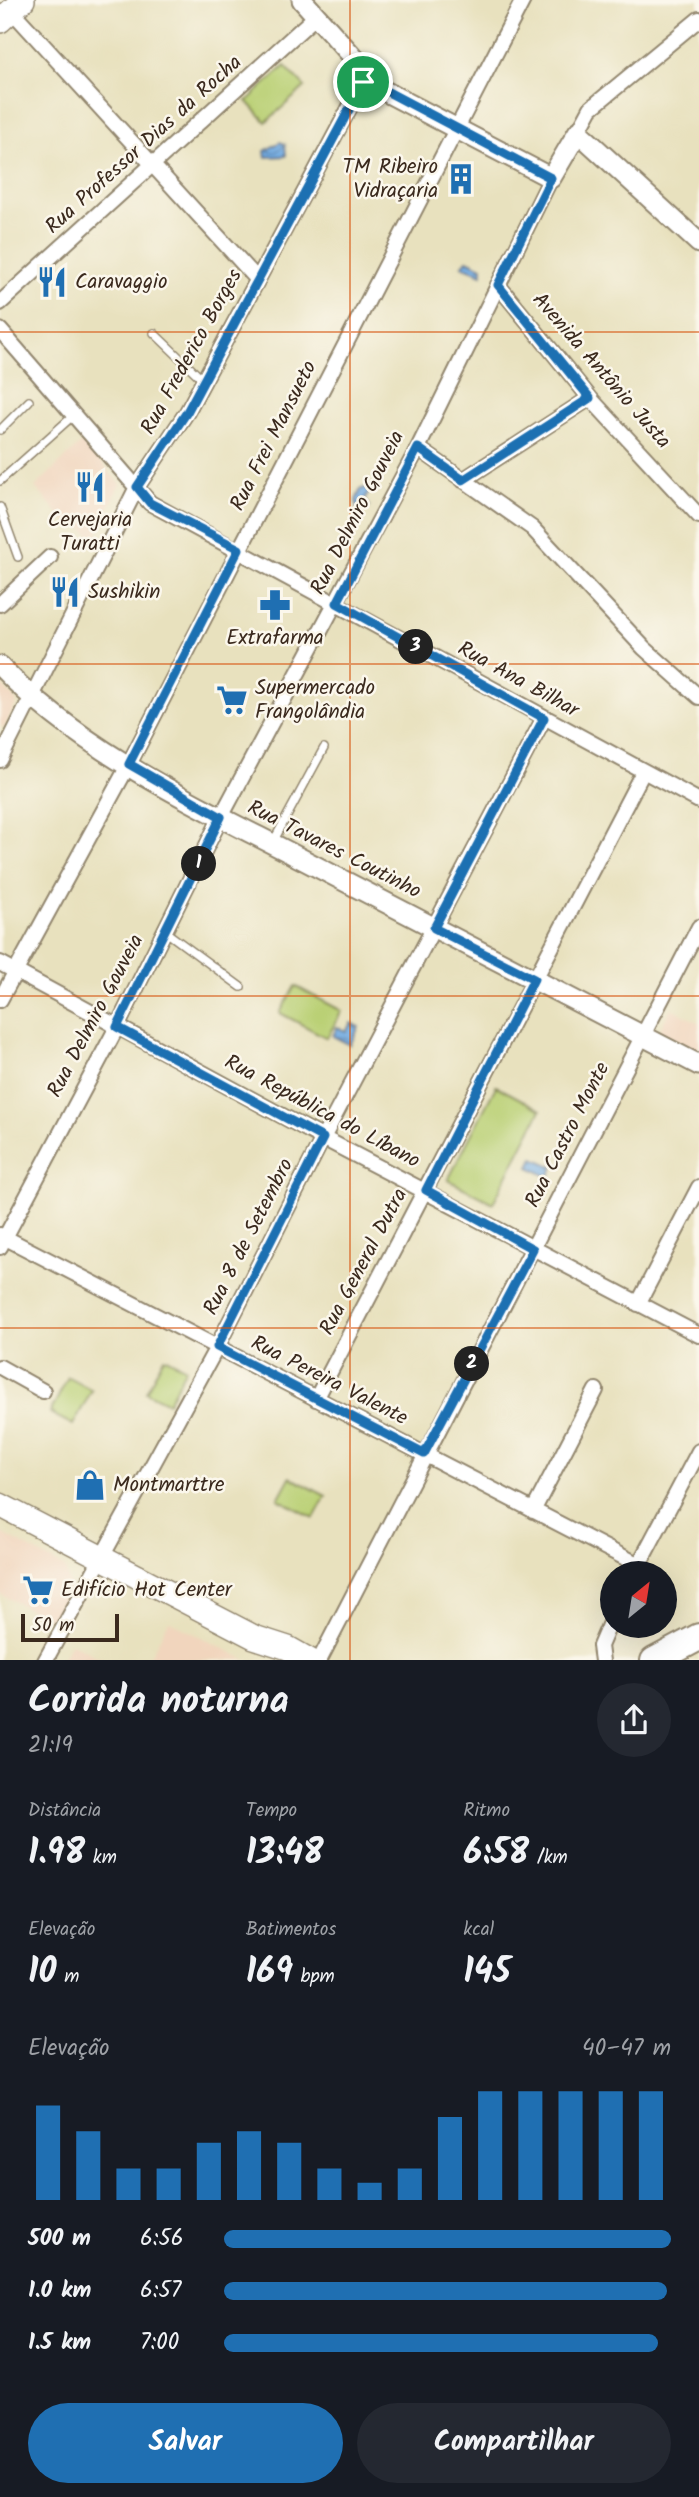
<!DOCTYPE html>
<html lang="pt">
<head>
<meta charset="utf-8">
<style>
  :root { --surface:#171b24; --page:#242831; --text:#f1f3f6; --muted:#9ea1a6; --accent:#1f6fb2 }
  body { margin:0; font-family:Kalam,sans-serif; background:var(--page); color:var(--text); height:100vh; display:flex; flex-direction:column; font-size:26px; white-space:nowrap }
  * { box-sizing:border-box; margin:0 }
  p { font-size:23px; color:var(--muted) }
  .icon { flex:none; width:38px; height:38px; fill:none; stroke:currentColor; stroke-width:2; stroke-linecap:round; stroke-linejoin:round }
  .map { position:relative; height:1660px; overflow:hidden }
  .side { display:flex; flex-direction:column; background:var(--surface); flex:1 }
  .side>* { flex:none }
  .needle { width:46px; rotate:30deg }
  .controls { position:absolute; left:600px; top:1561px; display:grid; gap:14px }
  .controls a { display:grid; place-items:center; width:77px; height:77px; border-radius:50%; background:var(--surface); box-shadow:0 7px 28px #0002; font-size:35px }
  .scale { position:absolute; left:21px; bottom:18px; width:98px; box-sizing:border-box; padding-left:7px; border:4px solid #3b2a1e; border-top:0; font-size:19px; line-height:24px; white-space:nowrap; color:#3b2a1e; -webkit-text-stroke:5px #fbf7ec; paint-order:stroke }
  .pin { position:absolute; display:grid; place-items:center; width:60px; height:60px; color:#fff; margin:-30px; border:4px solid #fff; border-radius:50%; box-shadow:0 2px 7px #0007 }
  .km { position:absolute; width:35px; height:35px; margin:-18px; border-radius:50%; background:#222; color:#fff; font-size:19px; line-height:35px; text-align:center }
  .round { display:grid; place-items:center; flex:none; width:74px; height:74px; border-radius:37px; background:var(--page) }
  .headline { display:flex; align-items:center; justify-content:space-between; height:119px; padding:0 28px }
  h1 { font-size:38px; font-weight:700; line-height:52px }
  .metrics { display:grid; grid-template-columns:repeat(3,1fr); gap:10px; height:119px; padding:7px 28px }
  .metrics div { display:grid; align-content:center }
  .metrics b { font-size:35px; font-weight:700 }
  .metrics small { font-size:19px; font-weight:400 }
  .metrics p { font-size:19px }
  .chart { height:196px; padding:14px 28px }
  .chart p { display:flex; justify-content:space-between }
  .chart svg { width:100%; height:126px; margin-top:7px; stroke:var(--accent); stroke-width:6 }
  .primary-button { display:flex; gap:14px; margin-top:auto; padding:14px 28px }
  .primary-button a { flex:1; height:80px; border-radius:42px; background:var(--accent); color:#fff; font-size:28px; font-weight:700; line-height:80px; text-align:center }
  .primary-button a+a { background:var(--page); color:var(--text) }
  ul { padding:0 28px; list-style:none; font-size:23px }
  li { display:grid; grid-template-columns:112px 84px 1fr; align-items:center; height:52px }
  li i { height:18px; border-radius:9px; background:var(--accent) }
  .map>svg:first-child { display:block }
  .built { fill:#f1d5bd }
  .pitch { fill:#bad075; stroke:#7a7d4a; stroke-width:2 }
  .water { fill:url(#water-waves); stroke:#566a80; stroke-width:2 }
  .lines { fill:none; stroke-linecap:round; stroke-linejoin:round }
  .lane-casing { stroke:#92866e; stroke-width:10 }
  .street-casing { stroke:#92866e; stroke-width:18 }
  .secondary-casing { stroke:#92866e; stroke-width:23 }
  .primary-casing { stroke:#92866e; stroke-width:26 }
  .highway-casing { stroke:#92866e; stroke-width:30 }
  .lane { stroke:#fff; stroke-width:7 }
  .street { stroke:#fff; stroke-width:14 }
  .secondary { stroke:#fff; stroke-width:19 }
  .primary { stroke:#fff; stroke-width:23 }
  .highway { stroke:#fff; stroke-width:26 }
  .route-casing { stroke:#fff; stroke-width:14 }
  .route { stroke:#1f6fb2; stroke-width:9 }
  .grid { fill:none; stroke:#d7540e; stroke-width:2; stroke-opacity:0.55 }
  .labels { text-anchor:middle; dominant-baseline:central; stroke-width:5; stroke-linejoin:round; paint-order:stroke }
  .street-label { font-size:21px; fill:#3b2a1e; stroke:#fbf7ec }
  .poi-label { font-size:21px; fill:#3b2a1e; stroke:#fbf7ec; text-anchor:start }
</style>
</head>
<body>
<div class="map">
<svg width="699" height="1661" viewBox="0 0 699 1661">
  <defs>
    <pattern id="water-waves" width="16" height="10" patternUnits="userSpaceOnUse" patternTransform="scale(1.75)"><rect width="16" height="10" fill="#72abe2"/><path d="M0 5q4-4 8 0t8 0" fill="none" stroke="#5f8bb7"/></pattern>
  </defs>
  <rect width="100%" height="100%" fill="#fbf7ec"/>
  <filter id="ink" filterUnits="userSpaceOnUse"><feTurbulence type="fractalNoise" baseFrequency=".0143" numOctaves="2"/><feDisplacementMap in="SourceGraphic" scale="14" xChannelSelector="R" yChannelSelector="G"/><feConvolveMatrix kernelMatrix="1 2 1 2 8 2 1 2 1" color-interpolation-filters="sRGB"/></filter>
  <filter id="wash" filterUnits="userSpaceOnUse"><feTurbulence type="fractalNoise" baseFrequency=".00686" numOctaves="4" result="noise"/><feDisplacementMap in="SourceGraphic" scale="28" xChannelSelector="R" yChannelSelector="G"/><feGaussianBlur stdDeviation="1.57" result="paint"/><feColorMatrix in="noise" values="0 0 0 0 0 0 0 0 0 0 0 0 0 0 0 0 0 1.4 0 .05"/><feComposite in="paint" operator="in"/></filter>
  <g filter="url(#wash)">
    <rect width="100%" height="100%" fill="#e8e1be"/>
    <!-- built -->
    <path class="built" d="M83,441L120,484L92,544L85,540L89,534L76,522L70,527L35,487Z
      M0,683L17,702L4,728L0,725Z
      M671,1008L699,1023V1054L658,1033Z
      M0,1532L65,1568L70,1588L52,1621L0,1594Z
      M169,1621L203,1638L246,1660H148Z
      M71,1643L94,1655L105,1660H62Z"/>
    <!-- pitch -->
    <path class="pitch" d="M285,66L305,87L266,122L247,101Z
      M295,986L342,1011L327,1038L280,1013Z
      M496,1086L541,1110L493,1203L448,1180Z
      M164,1357L186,1368L168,1403L146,1392Z
      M68,1377L92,1390L73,1425L50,1413Z
      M290,1477L326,1496L314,1518L278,1499Z"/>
    <!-- water -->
    <path class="water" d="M280,142L285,144L286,156L266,157L265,151Z
      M467,260L482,267V274L462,266Z
      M366,488L369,492L365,499L369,507L357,512L356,500L361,489Z
      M351,1023L359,1027L350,1045L333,1036L337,1027L346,1031Z
      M534,1158L554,1167L549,1177L529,1167Z"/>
  </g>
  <g filter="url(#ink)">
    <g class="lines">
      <defs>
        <path id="lane" d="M154,333L204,381
          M0,430L29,401
          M0,481L74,415
          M0,507L18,557
          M273,842L324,748
          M166,932L241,987"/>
        <path id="street" d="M12,11L257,279
          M578,132L591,108L699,19
          M498,285L590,398L699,516
          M0,303L316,16
          M0,330L150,503L699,801
          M418,448L532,528L644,648L699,697
          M463,480L590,398
          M0,604L50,557
          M0,760L137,487L187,412L366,77
          M0,963L323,1138L699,1335
          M0,1000L129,764L523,0
          M0,1235L639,1565
          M0,1247L117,1027L221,817L418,448L551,178
          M638,1304L699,1187
          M0,1367L43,1391
          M316,1399L643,772
          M533,1511L596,1390
          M635,1572L699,1451
          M45,1661L217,1347L323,1138L544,718
          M319,1661L699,927
          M602,1661L600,1646L612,1618"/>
        <path id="secondary" d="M302,0L356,60L371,84L551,178L578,132L699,243
          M0,666C82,752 194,803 298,857C431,927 566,995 699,1065"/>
        <path id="primary" d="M0,21L23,0
          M0,1505L254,1637L288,1648L311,1661"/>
        <path id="highway" d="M654,1661L699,1637"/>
      </defs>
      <!-- lane casing -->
      <use href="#lane" class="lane-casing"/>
      <!-- street casing -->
      <use href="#street" class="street-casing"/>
      <!-- secondary casing -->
      <use href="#secondary" class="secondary-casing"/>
      <!-- primary casing -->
      <use href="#primary" class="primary-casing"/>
      <!-- highway casing -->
      <use href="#highway" class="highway-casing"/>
      <!-- lane -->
      <use href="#lane" class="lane"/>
      <!-- street -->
      <use href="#street" class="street"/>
      <!-- secondary -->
      <use href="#secondary" class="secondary"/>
      <!-- primary -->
      <use href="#primary" class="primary"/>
      <!-- highway -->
      <use href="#highway" class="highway"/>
    </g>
  </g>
  <g class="lines" filter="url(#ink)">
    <defs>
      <path id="route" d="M366,78L371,83L551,178L498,285L590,398L463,480L418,448L337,603L544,718L434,928L534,979L426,1190L533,1249L424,1454L217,1347L323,1138L117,1027L221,817L129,764L239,549L150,503L137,487L187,412Z"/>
    </defs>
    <!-- route casing -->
    <use href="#route" class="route-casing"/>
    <!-- route -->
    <use href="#route" class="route"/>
  </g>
  <!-- grid -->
  <path class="grid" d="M350,0V1661M0,332H699M0,664H699M0,996H699M0,1328H699"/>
  <!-- icons -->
  <defs>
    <symbol id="building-bare" viewBox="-9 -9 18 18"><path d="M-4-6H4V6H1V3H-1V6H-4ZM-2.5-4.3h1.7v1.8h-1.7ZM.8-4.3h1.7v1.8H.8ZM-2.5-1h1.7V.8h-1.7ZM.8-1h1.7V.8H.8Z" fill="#1f6fb2" stroke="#fbf7ec" stroke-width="2.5" paint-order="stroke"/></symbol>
    <symbol id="restaurant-bare" viewBox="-9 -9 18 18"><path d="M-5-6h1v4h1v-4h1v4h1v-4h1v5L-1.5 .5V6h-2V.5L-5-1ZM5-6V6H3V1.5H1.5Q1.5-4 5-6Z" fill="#1f6fb2" stroke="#fbf7ec" stroke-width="2.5" paint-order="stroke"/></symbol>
    <symbol id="pharmacy-bare" viewBox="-9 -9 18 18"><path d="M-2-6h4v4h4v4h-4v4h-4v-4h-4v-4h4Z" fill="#1f6fb2" stroke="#fbf7ec" stroke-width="2.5" paint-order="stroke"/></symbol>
    <symbol id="supermarket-bare" viewBox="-9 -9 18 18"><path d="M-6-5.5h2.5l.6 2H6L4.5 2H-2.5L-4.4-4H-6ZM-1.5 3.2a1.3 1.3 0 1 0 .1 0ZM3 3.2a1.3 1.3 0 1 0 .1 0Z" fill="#1f6fb2" stroke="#fbf7ec" stroke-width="2.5" paint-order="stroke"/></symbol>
    <symbol id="shop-bare" viewBox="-9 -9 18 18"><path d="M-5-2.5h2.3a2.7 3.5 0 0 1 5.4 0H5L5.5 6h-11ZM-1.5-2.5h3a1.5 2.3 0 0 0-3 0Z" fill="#1f6fb2" stroke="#fbf7ec" stroke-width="2.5" paint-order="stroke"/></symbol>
  </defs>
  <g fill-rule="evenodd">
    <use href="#building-bare" x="439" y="157" width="44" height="44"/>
    <use href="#restaurant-bare" x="30" y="260" width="44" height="44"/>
    <use href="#restaurant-bare" x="68" y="465" width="44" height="44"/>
    <use href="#restaurant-bare" x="43" y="570" width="44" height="44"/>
    <use href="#pharmacy-bare" x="253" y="583" width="44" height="44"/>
    <use href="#supermarket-bare" x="210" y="678" width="44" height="44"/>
    <use href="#shop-bare" x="68" y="1463" width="44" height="44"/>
    <use href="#supermarket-bare" x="16" y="1568" width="44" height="44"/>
  </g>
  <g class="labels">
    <!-- street labels -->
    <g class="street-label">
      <text transform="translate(144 145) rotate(-42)">Rua Professor Dias da Rocha</text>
      <text transform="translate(192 352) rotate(-61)">Rua Frederico Borges</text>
      <text transform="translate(601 371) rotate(49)">Avenida Antônio Justa</text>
      <text transform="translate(274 436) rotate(-63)">Rua Frei Mansueto</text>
      <text transform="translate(358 513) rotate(-63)">Rua Delmiro Gouveia</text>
      <text transform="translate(518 680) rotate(29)">Rua Ana Bilhar</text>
      <text transform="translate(334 850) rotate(27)">Rua Tavares Coutinho</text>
      <text transform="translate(96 1016) rotate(-62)">Rua Delmiro Gouveia</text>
      <text transform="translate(322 1112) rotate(28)">Rua República do Líbano</text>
      <text transform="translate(568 1135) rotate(-63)">Rua Castro Monte</text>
      <text transform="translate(249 1237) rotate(-63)">Rua 8 de Setembro</text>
      <text transform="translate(364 1262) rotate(-62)">Rua General Dutra</text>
      <text transform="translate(329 1381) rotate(27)">Rua Pereira Valente</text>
    </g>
    <!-- poi labels -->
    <g class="poi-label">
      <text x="438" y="167" text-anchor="end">TM Ribeiro<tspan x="438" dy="24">Vidraçaria</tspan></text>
      <text x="75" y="282">Caravaggio</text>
      <text x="90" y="520" text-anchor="middle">Cervejaria<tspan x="90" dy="24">Turatti</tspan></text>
      <text x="88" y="592">Sushikin</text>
      <text x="275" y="638" text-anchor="middle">Extrafarma</text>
      <text x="255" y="688">Supermercado<tspan x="255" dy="24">Frangolândia</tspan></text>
      <text x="113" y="1485">Montmarttre</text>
      <text x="61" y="1590">Edifício Hot Center</text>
    </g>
  </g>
</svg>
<div class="controls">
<a><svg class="needle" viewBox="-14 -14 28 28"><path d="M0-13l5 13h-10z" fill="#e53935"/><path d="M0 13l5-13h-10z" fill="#9ea1a6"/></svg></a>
</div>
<div class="scale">50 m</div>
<div class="pin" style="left:363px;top:82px;background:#1e9e55"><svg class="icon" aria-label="arrive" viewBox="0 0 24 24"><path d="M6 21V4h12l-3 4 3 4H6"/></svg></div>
<b class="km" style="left:199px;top:864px">1</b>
<b class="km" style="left:472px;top:1364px">2</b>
<b class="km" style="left:416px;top:647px">3</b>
</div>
<section class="side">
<div class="headline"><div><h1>Corrida noturna</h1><p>21:19</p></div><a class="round"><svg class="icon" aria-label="share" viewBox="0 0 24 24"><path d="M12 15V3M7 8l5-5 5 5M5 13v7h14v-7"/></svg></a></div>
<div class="metrics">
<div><p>Distância</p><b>1.98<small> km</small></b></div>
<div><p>Tempo</p><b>13:48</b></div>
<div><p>Ritmo</p><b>6:58<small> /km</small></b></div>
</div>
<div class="metrics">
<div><p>Elevação</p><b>10<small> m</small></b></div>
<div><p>Batimentos</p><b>169<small> bpm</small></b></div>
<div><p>kcal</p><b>145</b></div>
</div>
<div class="chart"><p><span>Elevação</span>40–47 m</p>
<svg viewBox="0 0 160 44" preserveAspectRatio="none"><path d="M5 44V11M15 44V20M25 44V33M35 44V33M45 44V24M55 44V20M65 44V24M75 44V33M85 44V38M95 44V33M105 44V15M115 44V6M125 44V6M135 44V6M145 44V6M155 44V6"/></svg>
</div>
<ul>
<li><b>500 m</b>6:56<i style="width:100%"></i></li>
<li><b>1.0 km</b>6:57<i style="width:99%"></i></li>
<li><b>1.5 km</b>7:00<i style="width:97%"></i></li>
</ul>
<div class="primary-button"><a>Salvar</a><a>Compartilhar</a></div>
</section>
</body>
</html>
